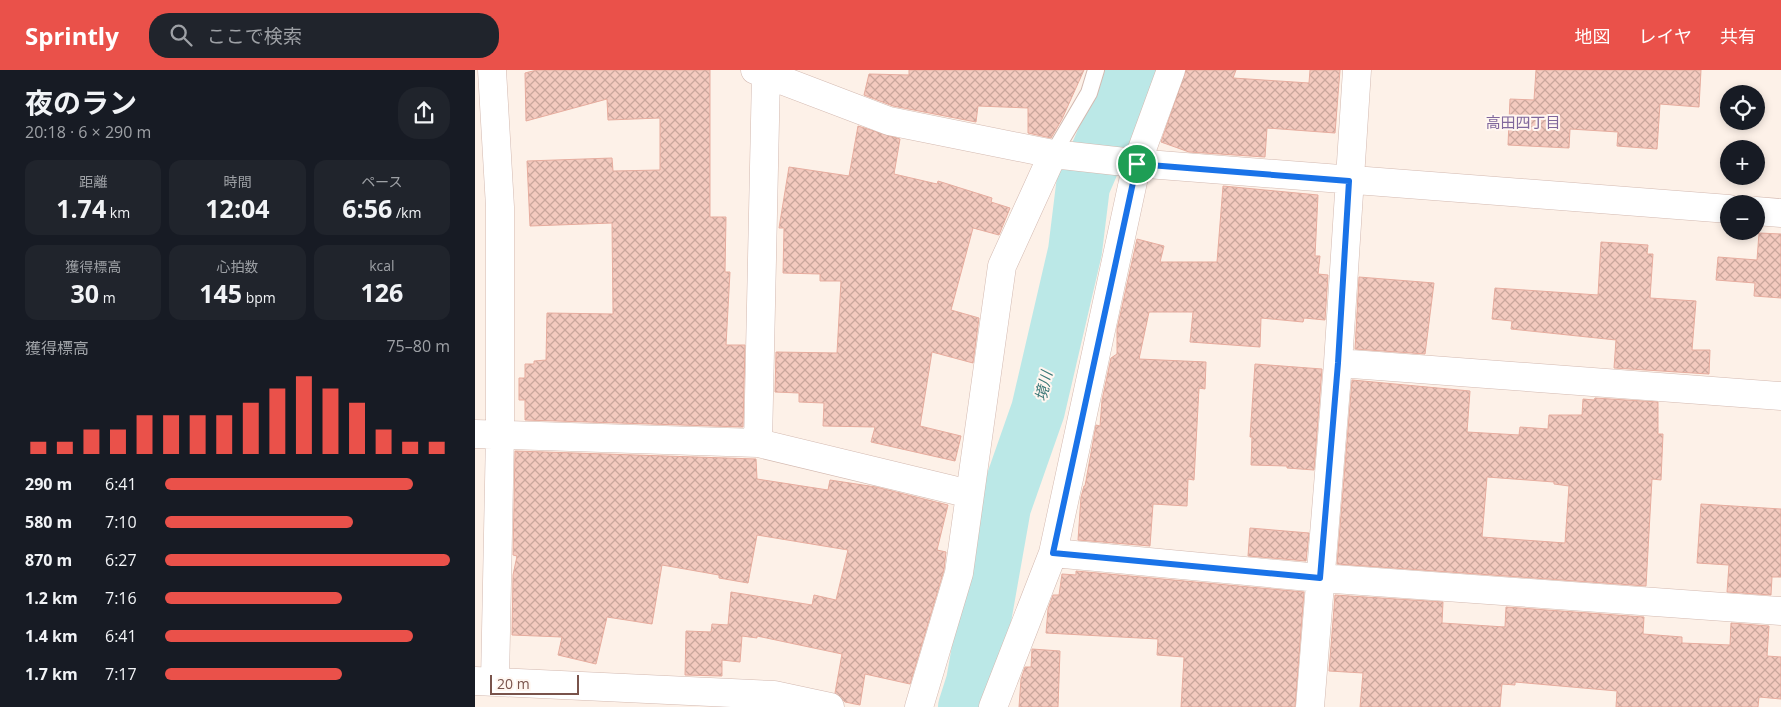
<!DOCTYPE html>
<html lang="ja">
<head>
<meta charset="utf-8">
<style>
  :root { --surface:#171b24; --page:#20242c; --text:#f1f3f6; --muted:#9ea1a6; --accent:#ea514a }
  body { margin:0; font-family:"Open Sans","Noto Sans JP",sans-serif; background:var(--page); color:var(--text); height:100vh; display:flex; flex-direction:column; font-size:19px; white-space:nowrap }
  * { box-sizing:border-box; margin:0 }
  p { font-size:16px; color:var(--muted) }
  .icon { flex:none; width:28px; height:28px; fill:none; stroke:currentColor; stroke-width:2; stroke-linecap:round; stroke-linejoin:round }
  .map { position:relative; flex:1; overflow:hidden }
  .side { display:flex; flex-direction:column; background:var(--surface); width:475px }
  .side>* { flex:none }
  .fabs { position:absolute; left:1245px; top:15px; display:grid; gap:10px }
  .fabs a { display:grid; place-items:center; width:45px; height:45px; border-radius:50%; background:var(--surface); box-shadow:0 2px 8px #0003; font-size:25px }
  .scale { position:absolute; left:15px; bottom:12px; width:89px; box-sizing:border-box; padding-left:5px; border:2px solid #79534b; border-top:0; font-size:14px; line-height:18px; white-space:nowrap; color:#79534b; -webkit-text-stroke:4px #fff6f0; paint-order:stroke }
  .pin { position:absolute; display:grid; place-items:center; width:42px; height:42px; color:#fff; margin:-21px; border:2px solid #fff; border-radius:50%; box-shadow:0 1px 5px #0007 }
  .round { display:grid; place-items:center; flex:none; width:52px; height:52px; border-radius:20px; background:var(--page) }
  .overview { display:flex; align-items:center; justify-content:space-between; height:85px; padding:0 25px }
  h1 { font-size:28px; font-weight:700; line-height:38px }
  .figures { display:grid; grid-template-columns:repeat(3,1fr); gap:8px; height:85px; padding:5px 25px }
  .figures div { display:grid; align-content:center; border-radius:12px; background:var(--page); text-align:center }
  .figures b { font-size:25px; font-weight:700 }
  .figures small { font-size:14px; font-weight:400 }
  .figures p { font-size:14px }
  .chart { height:140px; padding:10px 25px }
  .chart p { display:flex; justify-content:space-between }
  .chart svg { width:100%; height:90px; margin-top:5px; stroke:var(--accent); stroke-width:6 }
  ul { padding:0 25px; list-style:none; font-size:16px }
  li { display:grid; grid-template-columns:80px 60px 1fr; align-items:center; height:38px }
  li i { height:12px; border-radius:6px; background:var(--accent) }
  header { display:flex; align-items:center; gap:30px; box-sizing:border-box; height:70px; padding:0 25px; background:var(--accent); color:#fff }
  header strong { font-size:24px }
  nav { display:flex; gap:28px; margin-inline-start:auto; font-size:18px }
  .search { width:350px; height:45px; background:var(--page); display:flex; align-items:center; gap:12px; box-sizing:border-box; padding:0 18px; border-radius:20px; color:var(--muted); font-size:19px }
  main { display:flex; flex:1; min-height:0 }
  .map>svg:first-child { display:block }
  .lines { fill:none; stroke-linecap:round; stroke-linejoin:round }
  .river { stroke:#bbe8e7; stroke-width:54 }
  .building { fill:url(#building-cross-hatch); stroke:#e7ad9f; fill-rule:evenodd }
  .lane-casing { stroke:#d3b9b0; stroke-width:18 }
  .street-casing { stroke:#d3b9b0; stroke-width:29 }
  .lane { stroke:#fff; stroke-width:16 }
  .street { stroke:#fff; stroke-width:28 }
  .route-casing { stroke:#fff; stroke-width:10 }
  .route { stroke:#1a73e8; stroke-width:6 }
  .labels { text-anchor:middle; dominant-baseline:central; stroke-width:4; stroke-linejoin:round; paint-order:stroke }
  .neighbourhood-label { font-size:15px; fill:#80679c; stroke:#fff6f0 }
  .water-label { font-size:15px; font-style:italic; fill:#3a7776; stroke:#fff6f0 }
</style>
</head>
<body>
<header>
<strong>Sprintly</strong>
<div class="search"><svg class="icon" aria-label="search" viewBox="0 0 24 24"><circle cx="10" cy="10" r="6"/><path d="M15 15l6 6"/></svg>ここで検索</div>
<nav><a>地図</a><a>レイヤ</a><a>共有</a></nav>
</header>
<main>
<section class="side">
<div class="overview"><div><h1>夜のラン</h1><p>20:18 · 6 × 290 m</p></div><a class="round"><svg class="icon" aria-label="share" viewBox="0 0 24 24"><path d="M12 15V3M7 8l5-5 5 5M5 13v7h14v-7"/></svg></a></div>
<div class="figures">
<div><p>距離</p><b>1.74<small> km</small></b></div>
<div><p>時間</p><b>12:04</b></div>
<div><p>ペース</p><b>6:56<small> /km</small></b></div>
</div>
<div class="figures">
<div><p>獲得標高</p><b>30<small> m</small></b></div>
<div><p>心拍数</p><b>145<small> bpm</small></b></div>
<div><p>kcal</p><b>126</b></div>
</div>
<div class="chart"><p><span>獲得標高</span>75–80 m</p>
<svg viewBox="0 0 160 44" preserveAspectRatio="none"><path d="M5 44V38M15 44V38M25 44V32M35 44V32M45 44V25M55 44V25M65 44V25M75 44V25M85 44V19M95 44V12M105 44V6M115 44V12M125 44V19M135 44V32M145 44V38M155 44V38"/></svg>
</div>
<ul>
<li><b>290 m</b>6:41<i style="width:87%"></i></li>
<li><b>580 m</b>7:10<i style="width:66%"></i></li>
<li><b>870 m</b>6:27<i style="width:100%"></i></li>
<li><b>1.2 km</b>7:16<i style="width:62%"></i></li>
<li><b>1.4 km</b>6:41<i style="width:87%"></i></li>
<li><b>1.7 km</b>7:17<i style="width:62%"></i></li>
</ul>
</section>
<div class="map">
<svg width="1306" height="637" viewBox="0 0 1306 637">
  <defs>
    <pattern id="building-cross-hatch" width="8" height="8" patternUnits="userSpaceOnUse" patternTransform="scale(1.25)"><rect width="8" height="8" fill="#f4cabf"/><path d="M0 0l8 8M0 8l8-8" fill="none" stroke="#caa79d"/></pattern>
  </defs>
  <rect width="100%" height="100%" fill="#fdf1e8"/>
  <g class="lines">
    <!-- river -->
    <path class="river" d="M490,637L498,612L529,437L563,340L600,181L608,116L658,0"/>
  </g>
  <!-- building -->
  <path class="building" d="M62,0H235V147H251L250,202H255L251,275H270L268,357L50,350V330H44V308H50V294H59V291L71,290L72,243L138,244L137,153L55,156L52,91L137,88L138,101L185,100V48L133,50L132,29L51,51L50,3Z
    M434,0H609L587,49L576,68L553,63V38L503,36L501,52L418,36L389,25L394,4L434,5Z
    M711,0H761L758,8L834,13L835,0H865L860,63L792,58L790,87L714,82L686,72Z
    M1061,0H1226L1224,37L1185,34L1182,79L1142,76L1143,62L1095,59L1094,78L1033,75L1035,29L1059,30Z
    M383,56L425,69L419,104L462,114L463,111L517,128L516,132L535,138L524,165L498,158L476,240L504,248L498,293L457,282L445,356L486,366L480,391L396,372L400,357L348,356L349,333L324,332V323L300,322L301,282L362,283L366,211H345V204L308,203L309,158H304L314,97L374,106Z
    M748,116L843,125L840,186H845L843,204L853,205L850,250L829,248L828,252L786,248L785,277L715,272L718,242H674L664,289L731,292L730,319L724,318L719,410L713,409L712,436L678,434L675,476L603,470L606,427L609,416H610L621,355L625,356L627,330L636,288L642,284V259L662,169L689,176L685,192H742Z
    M1284,163L1306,164V228L1279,226L1280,213L1241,210L1243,187L1282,190Z
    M1126,172L1173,175L1172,184H1178L1175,228L1221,231L1217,280H1235L1234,304L1139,298L1141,270L1036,259L1037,251L1017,249L1020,218L1123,225Z
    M884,207L959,213L950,284L880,279Z
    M780,294L847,299L839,400L812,398V396L776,395L777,367H775Z
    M877,310L995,321L992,362L1044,365L1045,357L1073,359L1074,345H1107L1108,329L1119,330L1120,328L1183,332V364H1188L1186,410L1177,409L1171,516L862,494ZM1012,407L1079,412V414L1094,416L1090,473L1007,467Z
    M40,381L281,389L282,409L353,420L355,410L401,417L473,435L462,480L471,482L469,500L435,614L390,604L385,635L370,632L360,623L367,584L282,566V568L267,566L265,592L247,590V606L210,605L211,561L236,562L237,554L253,555L256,522L337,535L339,525L361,530L373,480L282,465L273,513L244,508V505L187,495L177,554L132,547L121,594L83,585L87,567L37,565L38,505L42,486L38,485Z
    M1226,434L1306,439V507H1297L1296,525L1252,522L1254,495L1222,493Z
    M775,458L834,463L831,491L773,486Z
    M601,501L829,522L820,637H706L709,587L682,585L683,569L571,563L573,539L578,525H584L587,504L601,505Z
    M860,525L968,532L967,553L1030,557L1031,537L1169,547L1168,564L1207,567V573L1255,575L1256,553L1294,556L1292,586L1306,587V629L1284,627L1283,637H1141L1142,621L1040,612V615L1027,614L1025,637H885L888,603L854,601Z
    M557,579L585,581L583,637H544L546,609L550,597H556Z"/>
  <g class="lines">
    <defs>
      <path id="lane" d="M578,84L614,23L621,0"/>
      <path id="street" d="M17,0L25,137V364L20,611
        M280,0L414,51L578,84L659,93L1254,139
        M1281,141L1306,143
        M863,293L1306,326
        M0,364L283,373L495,424
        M283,373L291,5
        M578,483L845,508L1306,541
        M0,611L299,625L355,637
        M444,637L484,503L527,196L578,84
        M518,637L578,483L662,93L696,0
        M835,637L863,293L882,0"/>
    </defs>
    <!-- lane casing -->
    <use href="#lane" class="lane-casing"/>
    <!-- street casing -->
    <use href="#street" class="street-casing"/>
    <!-- lane -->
    <use href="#lane" class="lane"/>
    <!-- street -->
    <use href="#street" class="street"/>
  </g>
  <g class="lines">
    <defs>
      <path id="route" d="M662,94L874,111L863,293L845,508L578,483Z"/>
    </defs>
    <!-- route casing -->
    <use href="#route" class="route-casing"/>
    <!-- route -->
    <use href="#route" class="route"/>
  </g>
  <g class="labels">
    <!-- neighbourhood labels -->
    <g class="neighbourhood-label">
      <text x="1048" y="52">高田四丁目</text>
    </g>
    <!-- water labels -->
    <g class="water-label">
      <text transform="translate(568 316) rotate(-77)">境川</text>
    </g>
  </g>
</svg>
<div class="fabs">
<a><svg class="icon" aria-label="locate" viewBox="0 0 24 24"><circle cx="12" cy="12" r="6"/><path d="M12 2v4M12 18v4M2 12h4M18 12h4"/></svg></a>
<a>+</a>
<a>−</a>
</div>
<div class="scale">20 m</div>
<div class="pin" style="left:662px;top:94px;background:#1e9e55"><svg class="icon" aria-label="arrive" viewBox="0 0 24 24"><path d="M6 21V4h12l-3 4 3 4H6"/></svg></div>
</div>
</main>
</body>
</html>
